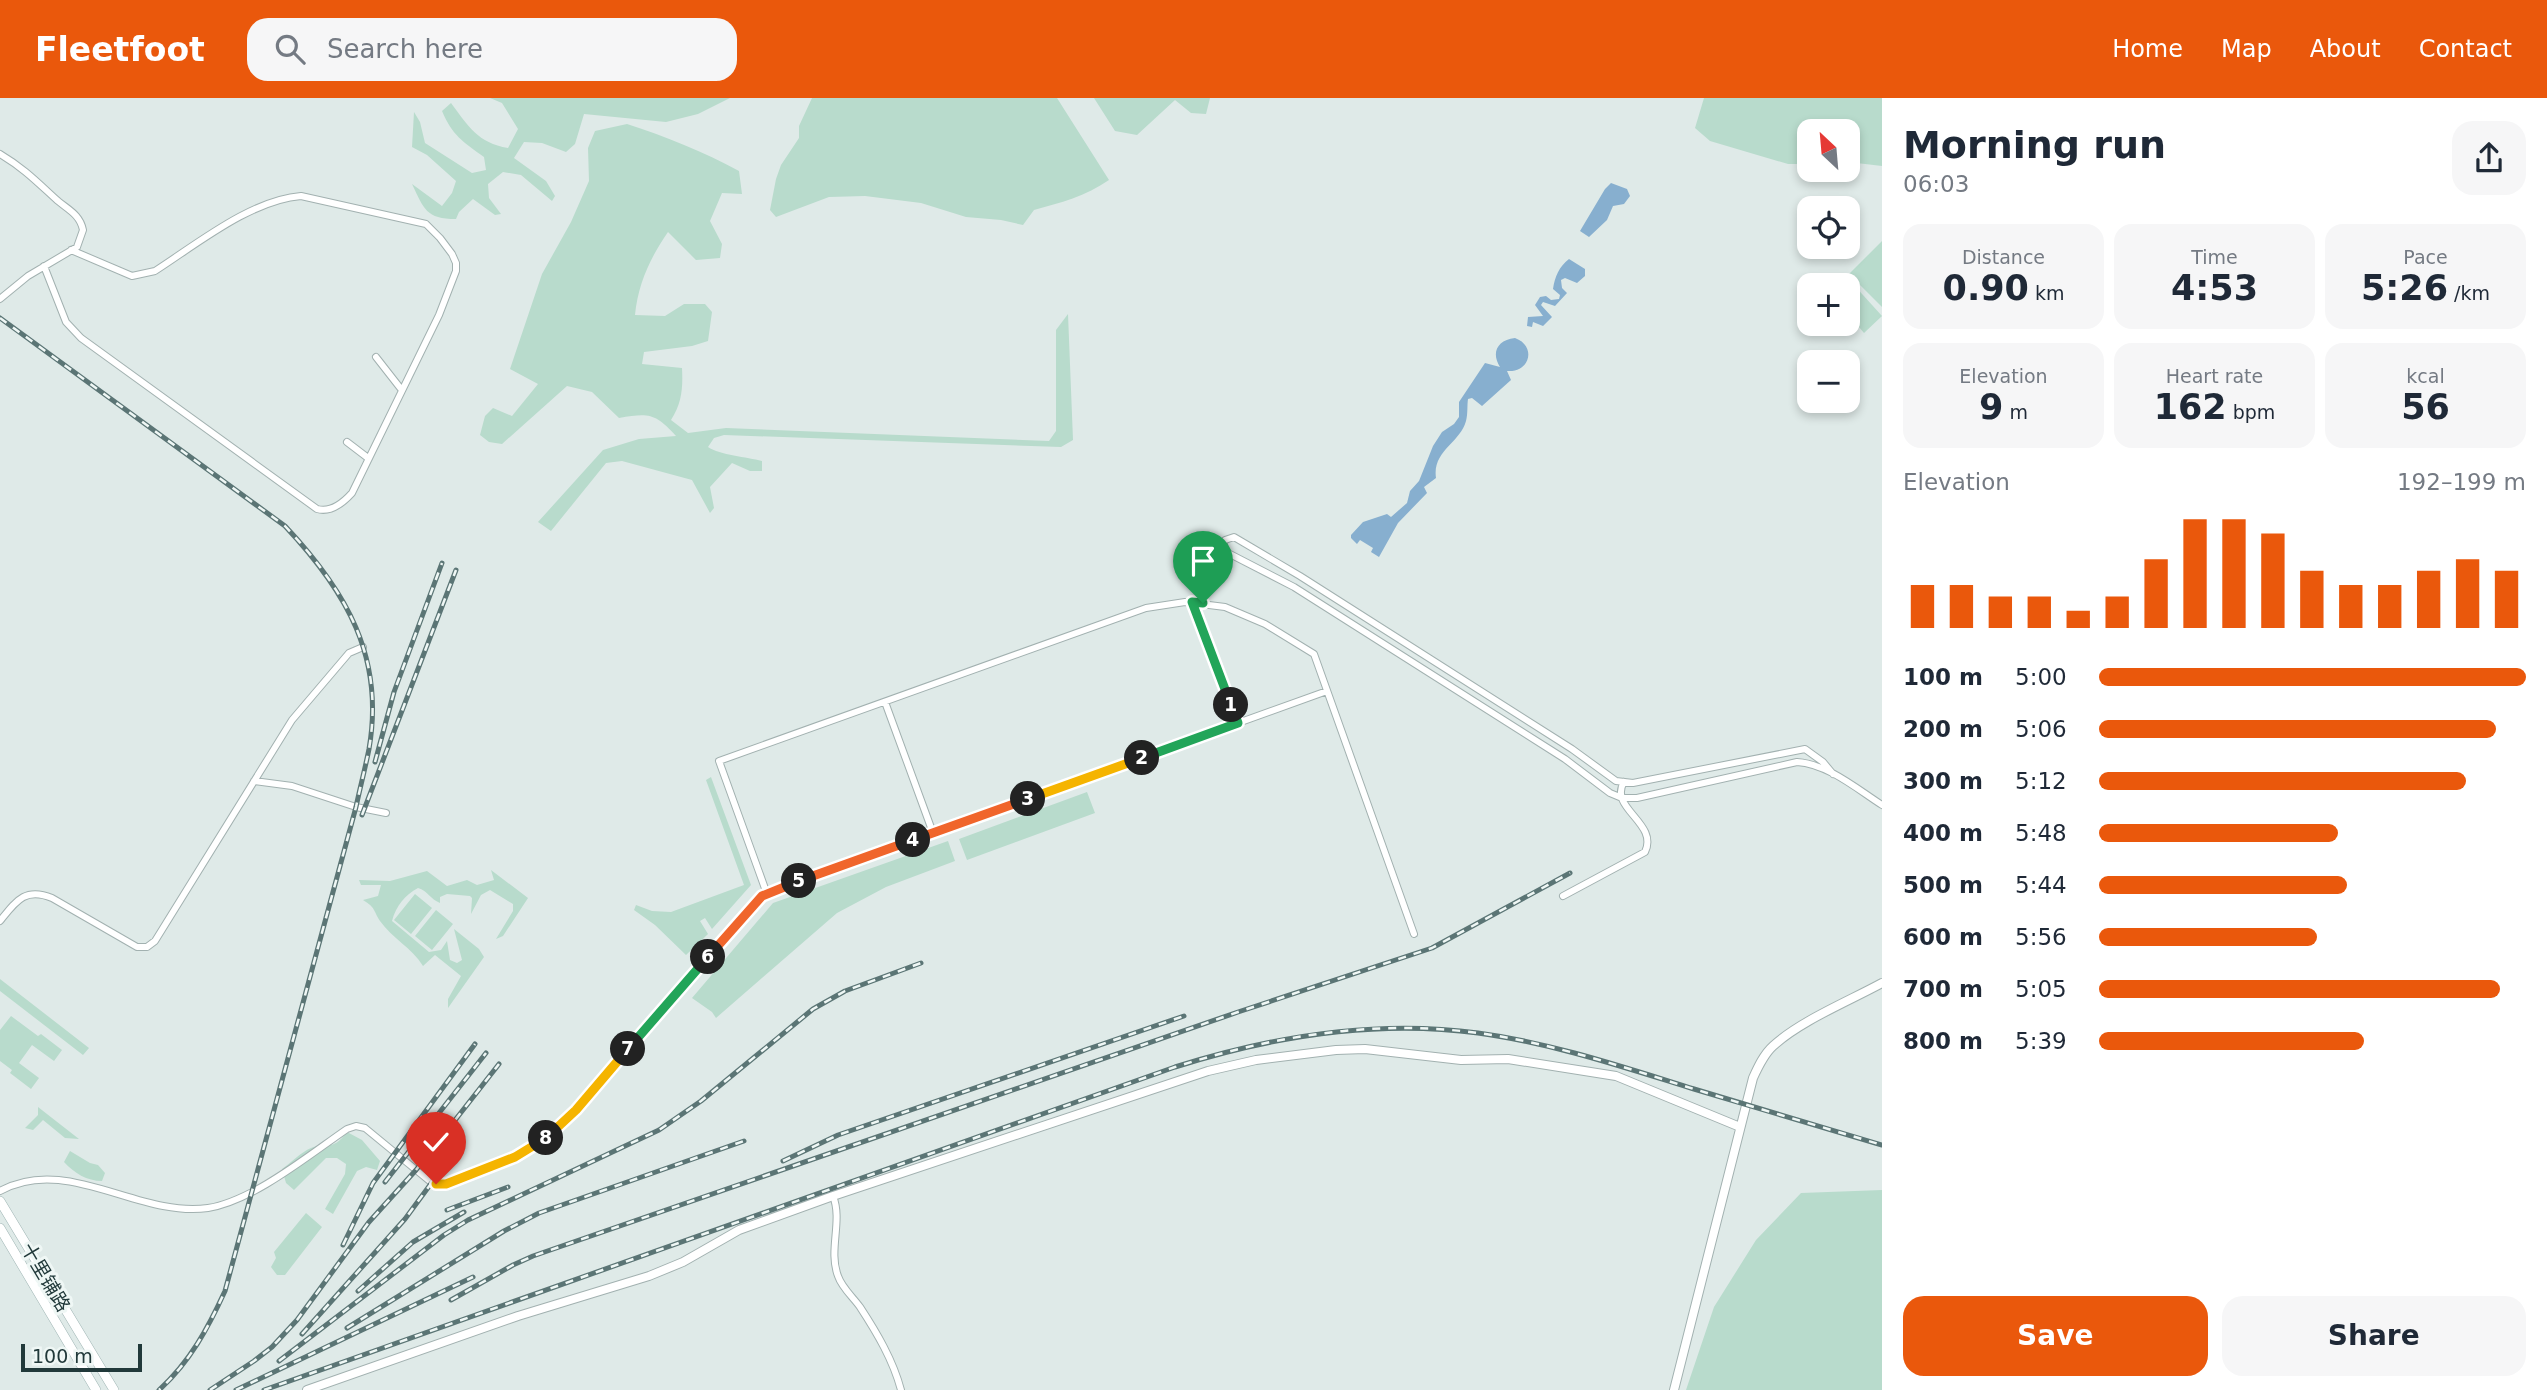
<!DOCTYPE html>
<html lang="en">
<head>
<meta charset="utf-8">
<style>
  :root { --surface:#fff; --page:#f6f6f7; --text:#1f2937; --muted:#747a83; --accent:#ea580c }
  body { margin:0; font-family:"DejaVu Sans","Noto Sans SC",sans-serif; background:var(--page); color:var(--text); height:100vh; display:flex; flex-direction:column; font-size:26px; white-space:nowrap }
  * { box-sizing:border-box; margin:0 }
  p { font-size:23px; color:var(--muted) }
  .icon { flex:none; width:38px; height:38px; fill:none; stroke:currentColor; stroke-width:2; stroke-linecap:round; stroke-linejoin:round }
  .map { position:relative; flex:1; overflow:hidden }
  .details { display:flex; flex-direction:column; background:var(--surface); width:665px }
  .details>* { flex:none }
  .needle { width:46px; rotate:334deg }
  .buttons { position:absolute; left:1797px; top:21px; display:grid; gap:14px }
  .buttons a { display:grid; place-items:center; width:63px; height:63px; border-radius:14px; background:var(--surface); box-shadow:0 4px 10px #0003; font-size:35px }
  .scale { position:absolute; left:21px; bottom:18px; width:121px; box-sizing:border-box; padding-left:7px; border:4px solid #21393a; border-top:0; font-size:19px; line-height:24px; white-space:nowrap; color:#21393a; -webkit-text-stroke:5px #eff7f5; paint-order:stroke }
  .pin { position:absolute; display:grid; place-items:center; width:60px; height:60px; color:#fff; margin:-72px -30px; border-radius:50% 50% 50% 0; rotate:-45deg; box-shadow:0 0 7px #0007 }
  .pin .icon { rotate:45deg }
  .km { position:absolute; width:35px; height:35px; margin:-18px; border-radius:50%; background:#222; color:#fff; font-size:19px; line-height:35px; text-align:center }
  .round { display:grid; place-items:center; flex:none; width:74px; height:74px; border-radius:21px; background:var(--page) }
  .headline { display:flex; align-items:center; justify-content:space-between; height:119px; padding:0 21px }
  h1 { font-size:38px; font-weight:800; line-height:52px }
  .metrics { display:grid; grid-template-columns:repeat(3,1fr); gap:10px; height:119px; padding:7px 21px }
  .metrics div { display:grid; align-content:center; border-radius:18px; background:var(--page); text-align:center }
  .metrics b { font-size:35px; font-weight:800 }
  .metrics small { font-size:19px; font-weight:400 }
  .metrics p { font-size:19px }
  .chart { height:196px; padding:14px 21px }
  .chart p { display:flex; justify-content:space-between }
  .chart svg { width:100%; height:126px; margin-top:7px; stroke:var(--accent); stroke-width:6 }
  .cta { display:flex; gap:14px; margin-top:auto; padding:14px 21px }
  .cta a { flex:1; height:80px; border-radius:21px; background:var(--accent); color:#fff; font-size:28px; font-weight:800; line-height:80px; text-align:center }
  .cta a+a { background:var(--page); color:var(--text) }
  ul { padding:0 21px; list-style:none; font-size:23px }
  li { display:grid; grid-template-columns:112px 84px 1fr; align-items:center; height:52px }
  li i { height:18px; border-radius:9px; background:var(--accent) }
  header { display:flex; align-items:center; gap:42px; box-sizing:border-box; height:98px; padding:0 35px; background:var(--accent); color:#fff }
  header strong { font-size:33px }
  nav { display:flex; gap:38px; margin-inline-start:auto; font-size:24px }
  .search { width:490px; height:63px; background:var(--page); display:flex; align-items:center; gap:18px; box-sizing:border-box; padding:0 24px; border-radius:21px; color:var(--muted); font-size:26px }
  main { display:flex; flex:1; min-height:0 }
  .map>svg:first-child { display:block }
  .green { fill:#b8dbcc }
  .water { fill:#87afcf }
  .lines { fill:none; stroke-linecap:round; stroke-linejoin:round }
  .minor-casing { stroke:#a2b1b0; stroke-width:8 }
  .tertiary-casing { stroke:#a2b1b0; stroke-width:10 }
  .secondary-casing { stroke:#9fb5b4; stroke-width:10 }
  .minor { stroke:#fff; stroke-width:6 }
  .tertiary { stroke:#fff; stroke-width:8 }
  .secondary { stroke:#fff; stroke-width:9 }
  .rail-casing { stroke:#5b7575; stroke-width:5 }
  .rail { stroke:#eff7f5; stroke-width:2.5; stroke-dasharray:8; stroke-linecap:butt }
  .split-1-casing { stroke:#fff; stroke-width:14 }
  .split-2-casing { stroke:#fff; stroke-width:14 }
  .split-3-casing { stroke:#fff; stroke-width:14 }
  .split-4-casing { stroke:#fff; stroke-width:14 }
  .split-5-casing { stroke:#fff; stroke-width:14 }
  .split-6-casing { stroke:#fff; stroke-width:14 }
  .split-7-casing { stroke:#fff; stroke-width:14 }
  .split-8-casing { stroke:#fff; stroke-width:14 }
  .split-9-casing { stroke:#fff; stroke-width:14 }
  .split-1 { stroke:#22a559; stroke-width:9 }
  .split-2 { stroke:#22a559; stroke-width:9 }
  .split-3 { stroke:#f5b400; stroke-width:9 }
  .split-4 { stroke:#f0652b; stroke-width:9 }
  .split-5 { stroke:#f0652b; stroke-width:9 }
  .split-6 { stroke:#f0652b; stroke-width:9 }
  .split-7 { stroke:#22a559; stroke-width:9 }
  .split-8 { stroke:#f5b400; stroke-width:9 }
  .split-9 { stroke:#f5b400; stroke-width:9 }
  .labels { text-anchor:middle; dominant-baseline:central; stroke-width:6; stroke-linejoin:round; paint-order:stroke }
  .street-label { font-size:19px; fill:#21393a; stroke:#eff7f5 }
</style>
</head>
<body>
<header>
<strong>Fleetfoot</strong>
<div class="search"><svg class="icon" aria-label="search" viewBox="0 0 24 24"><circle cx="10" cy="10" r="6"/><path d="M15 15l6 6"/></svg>Search here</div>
<nav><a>Home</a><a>Map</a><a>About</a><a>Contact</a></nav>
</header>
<main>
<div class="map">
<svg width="1882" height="1292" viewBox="0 0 1882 1292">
  <rect width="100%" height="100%" fill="#dfeae8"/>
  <!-- green -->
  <path class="green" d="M490,0H730L698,16L666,24L584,16L575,46L566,54L542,45L524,44L514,60L546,83L555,98L552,103L521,77L503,74L488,86L489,100L501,116L495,117L473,101L459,114L456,121C426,121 424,111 412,86L442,108L452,95L456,83L427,57L412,49L414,14L420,24L425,45L472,75L486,72L484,59C463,44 452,37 442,13L451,5C468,28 478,45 508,50L518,31L502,5Z
    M812,0H1057L1109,82C1086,98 1060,105 1034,112L1023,127L1001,122L966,119L921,105L865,98L829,99L776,119L770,112L776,81L781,67L799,40V28Z
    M1094,0H1210L1206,16L1191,15L1175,2L1137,37L1115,33Z
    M1704,0H1882V68L1848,64V33H1810L1809,66H1788L1710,43L1695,30Z
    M627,26C665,38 704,54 739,73L742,96L722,95L710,123L722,146L720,160L696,162L668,134C650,160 638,186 635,217L665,218L684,206H705L712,214L708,243L692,248L644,254L642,266L682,270C683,290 682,305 671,322L688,335L726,330L1049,343L1056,333V232L1068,216L1073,342L1061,349L724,337L714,340L708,349C720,357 747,359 762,363V373H750L732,365L710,389L714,410L710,415L692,382L622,363L606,365L551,433L538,424L603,352L639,341L676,338C655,315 649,315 619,320L592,294L567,288L502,346L489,344L480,337L485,318L493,310L512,318L538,286L510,271L542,176L571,124L589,83L588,50L595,33Z
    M1882,143V209L1849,176Z
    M1853,186L1882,218L1864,235L1848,216V191Z
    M711,679L751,787L712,831L705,820L700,823L708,836L686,857L655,827L634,812L636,807L652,813L671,814L744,787L706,682Z
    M1087,694L1095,715L967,762L959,741Z
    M948,743L955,763L886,789L837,815L716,920L712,914L692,900L773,805Z
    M491,772L528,800L503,838L496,841L513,813V806L490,792L481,797L471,816L472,800L470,798L447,796L440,799V805C430,801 428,793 418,790C405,797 396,808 392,823L429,854L441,852L447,843L450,862L457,865L462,862L454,831L479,851L484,859L448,910V901L461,878L435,857L423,868C412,850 392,840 380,823C373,812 376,810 363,802L378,798L381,787H361L359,782L390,783L427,773L447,788L467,782L477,787L494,782Z
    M415,796L432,810L411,836L394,822Z
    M436,812L453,826L432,852L415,838Z
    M0,881L89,950L83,957L0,893Z
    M11,918L38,938L41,936L62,952L54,963L32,947L19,965L39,980L31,991L10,975L12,972L0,963V932Z
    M38,1009L79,1041L65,1040L43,1022L33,1032L25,1030L38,1017Z
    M347,1034L362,1042L380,1063L377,1072L366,1069L357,1073L333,1116L325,1111L345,1076L346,1066L337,1060H326L294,1092L286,1085L282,1071C291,1065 301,1054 311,1050C327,1043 331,1055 347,1034Z
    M70,1053L90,1065L98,1067L105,1075L102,1083C87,1083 74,1075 64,1064Z
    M1882,1092V1292H1686L1714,1209L1756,1142L1801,1095Z
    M306,1115L322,1129L285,1177H277L271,1169L276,1160L274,1154Z"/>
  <!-- water -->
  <path class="water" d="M1611,85L1627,91L1630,98L1624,106L1613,108L1607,122L1589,139L1580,133L1605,91Z
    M1569,161L1585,171V178L1577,185L1565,180L1561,182L1562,190L1567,195L1555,208L1543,204L1541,207L1552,219L1543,228L1533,224L1532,229L1527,228L1528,219L1543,218L1535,207L1540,199L1546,198L1551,202L1559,201L1560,197L1553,191C1555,178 1559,169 1569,161Z
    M1515,240C1537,248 1530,275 1507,273L1511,282L1482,308L1472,300L1468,301C1467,307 1468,316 1466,323C1460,345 1432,353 1436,380L1424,389L1427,395L1398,425L1379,459L1371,454L1373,450L1360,442L1357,446L1351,440V437L1363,424L1387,416L1391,419L1407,405L1410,393L1419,383L1433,348L1442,334L1454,326L1459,319V304L1485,265L1500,269C1491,255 1497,242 1515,240Z"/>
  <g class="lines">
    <defs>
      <path id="minor" d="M0,56C25,71 37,84 58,103C69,112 80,117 83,132L77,149L28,178L0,201
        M44,168L66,224L81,240L317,411C331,415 343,405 352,395L439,217L456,173V165L452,156L440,140L426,126L301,98C251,102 197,146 155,173L132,178L71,152
        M376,259L401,291
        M347,344L368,360
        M1192,504L1238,625
        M885,604L933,735
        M1833,676L1823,664L1805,651L1633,685L1616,683L1572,651L1300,478L1234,439L1225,442L1223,448L1228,455L1294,489L1565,661L1610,695L1622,700H1637L1797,664C1828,666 1857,691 1882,707
        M254,683L292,688L356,709L386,715
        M767,796L719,663L1146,510L1185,504L1225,509L1265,526L1314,556L1414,836
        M1563,798L1645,754C1659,725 1608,710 1624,684
        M0,823C16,803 25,789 52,800L137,849H147L155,843L292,622L349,555L363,549
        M0,1093C67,1056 138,1120 208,1110C253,1103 309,1057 347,1031L356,1028L365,1030L432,1085C449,1090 518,1059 535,1048C550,1038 563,1025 576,1012L752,808L771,793L1327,593
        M833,1098C843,1123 828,1152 838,1178C842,1190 853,1199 860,1209C877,1235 893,1262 901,1292"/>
      <path id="tertiary" d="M307,1292L518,1218L649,1178L683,1164L739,1132L833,1098L1208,973L1256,962L1336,952L1365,951L1461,962L1508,961L1616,978L1740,1029
        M1674,1292L1753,980C1758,969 1764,956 1773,948C1800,923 1849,903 1882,885"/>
      <path id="secondary" d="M0,1103L114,1292
        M0,1130L96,1292"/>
    </defs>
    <!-- minor casing -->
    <use href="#minor" class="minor-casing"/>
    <!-- tertiary casing -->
    <use href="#tertiary" class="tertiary-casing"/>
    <!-- secondary casing -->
    <use href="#secondary" class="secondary-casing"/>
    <!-- minor -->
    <use href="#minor" class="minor"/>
    <!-- tertiary -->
    <use href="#tertiary" class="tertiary"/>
    <!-- secondary -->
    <use href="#secondary" class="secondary"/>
    <defs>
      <path id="rail" d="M0,220L285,428C346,493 385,559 369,651C365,671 360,690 356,709L225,1193C208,1230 190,1264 159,1292
        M375,664L394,594L442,465
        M362,717L456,472
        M783,1063L838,1037L1184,918
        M385,1084L486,955
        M447,1112L508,1089
        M343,1147L373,1085L475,946
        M358,1193L413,1144L464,1114
        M451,1202L513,1167L533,1158L1238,914L1432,850L1570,775
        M347,1230L504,1133L539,1115L744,1043
        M302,1236L405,1121L441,1072
        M279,1263L444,1137L468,1122L659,1032L701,1003L813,911L845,893L921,865
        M210,1292L254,1263L272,1249L297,1222L369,1124L416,1072L499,966
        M236,1292L473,1179
        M264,1292L1175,969C1273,938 1375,921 1478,935C1552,945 1623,969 1694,991C1756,1010 1819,1028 1882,1047"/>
    </defs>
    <!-- rail casing -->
    <use href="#rail" class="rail-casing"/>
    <!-- rail -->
    <use href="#rail" class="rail"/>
  </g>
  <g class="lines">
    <defs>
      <path id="split-1" d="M1203,505L1192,504L1231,607"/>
      <path id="split-2" d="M1142,660L1238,625L1231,607"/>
      <path id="split-3" d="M1028,701L1142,660"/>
      <path id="split-4" d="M913,742L1028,701"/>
      <path id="split-5" d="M799,783L913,742"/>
      <path id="split-6" d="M708,859L762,798L799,783"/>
      <path id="split-7" d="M628,951L708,859"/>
      <path id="split-8" d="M546,1040L576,1012L628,951"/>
      <path id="split-9" d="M436,1086H446L515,1059L546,1040"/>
    </defs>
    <!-- split-1 casing -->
    <use href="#split-1" class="split-1-casing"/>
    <!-- split-2 casing -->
    <use href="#split-2" class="split-2-casing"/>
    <!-- split-3 casing -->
    <use href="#split-3" class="split-3-casing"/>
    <!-- split-4 casing -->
    <use href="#split-4" class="split-4-casing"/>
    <!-- split-5 casing -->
    <use href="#split-5" class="split-5-casing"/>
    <!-- split-6 casing -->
    <use href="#split-6" class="split-6-casing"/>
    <!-- split-7 casing -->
    <use href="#split-7" class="split-7-casing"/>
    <!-- split-8 casing -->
    <use href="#split-8" class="split-8-casing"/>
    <!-- split-9 casing -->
    <use href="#split-9" class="split-9-casing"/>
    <!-- split-1 -->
    <use href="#split-1" class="split-1"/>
    <!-- split-2 -->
    <use href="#split-2" class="split-2"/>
    <!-- split-3 -->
    <use href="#split-3" class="split-3"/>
    <!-- split-4 -->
    <use href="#split-4" class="split-4"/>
    <!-- split-5 -->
    <use href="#split-5" class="split-5"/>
    <!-- split-6 -->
    <use href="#split-6" class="split-6"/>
    <!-- split-7 -->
    <use href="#split-7" class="split-7"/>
    <!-- split-8 -->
    <use href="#split-8" class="split-8"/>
    <!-- split-9 -->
    <use href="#split-9" class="split-9"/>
  </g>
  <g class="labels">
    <!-- street labels -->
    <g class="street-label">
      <text transform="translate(46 1179) rotate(59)">十里铺路</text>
    </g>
  </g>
</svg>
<div class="buttons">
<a><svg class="needle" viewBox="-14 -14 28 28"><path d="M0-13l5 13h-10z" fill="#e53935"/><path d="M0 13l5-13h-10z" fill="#747a83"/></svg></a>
<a><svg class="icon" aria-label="locate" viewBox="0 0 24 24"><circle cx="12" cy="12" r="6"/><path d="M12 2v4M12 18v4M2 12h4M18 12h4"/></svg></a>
<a>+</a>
<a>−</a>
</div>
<div class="scale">100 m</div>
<div class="pin" style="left:1203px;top:505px;background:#1e9e55"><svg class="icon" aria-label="arrive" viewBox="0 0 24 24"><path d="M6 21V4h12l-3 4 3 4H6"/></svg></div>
<div class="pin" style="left:436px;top:1086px;background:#d93025"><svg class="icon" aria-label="check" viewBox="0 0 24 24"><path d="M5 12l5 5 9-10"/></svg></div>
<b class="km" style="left:1231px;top:607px">1</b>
<b class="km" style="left:1142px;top:660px">2</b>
<b class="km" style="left:1028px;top:701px">3</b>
<b class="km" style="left:913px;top:742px">4</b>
<b class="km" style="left:799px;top:783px">5</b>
<b class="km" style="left:708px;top:859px">6</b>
<b class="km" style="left:628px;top:951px">7</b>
<b class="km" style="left:546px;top:1040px">8</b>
</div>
<section class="details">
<div class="headline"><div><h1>Morning run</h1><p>06:03</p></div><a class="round"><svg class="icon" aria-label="share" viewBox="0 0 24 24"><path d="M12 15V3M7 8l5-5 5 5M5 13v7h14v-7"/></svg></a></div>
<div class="metrics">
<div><p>Distance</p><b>0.90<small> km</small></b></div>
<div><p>Time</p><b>4:53</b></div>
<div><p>Pace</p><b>5:26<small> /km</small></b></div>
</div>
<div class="metrics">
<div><p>Elevation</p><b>9<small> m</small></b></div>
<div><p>Heart rate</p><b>162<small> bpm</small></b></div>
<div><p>kcal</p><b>56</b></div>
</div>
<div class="chart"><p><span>Elevation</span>192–199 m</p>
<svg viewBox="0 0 160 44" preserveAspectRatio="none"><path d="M5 44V29M15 44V29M25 44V33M35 44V33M45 44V38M55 44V33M65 44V20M75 44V6M85 44V6M95 44V11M105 44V24M115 44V29M125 44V29M135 44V24M145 44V20M155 44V24"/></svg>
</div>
<ul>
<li><b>100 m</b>5:00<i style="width:100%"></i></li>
<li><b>200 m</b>5:06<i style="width:93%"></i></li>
<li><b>300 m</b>5:12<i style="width:86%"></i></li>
<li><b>400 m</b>5:48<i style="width:56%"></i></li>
<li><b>500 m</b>5:44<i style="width:58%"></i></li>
<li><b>600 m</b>5:56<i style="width:51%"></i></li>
<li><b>700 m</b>5:05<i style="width:94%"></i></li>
<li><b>800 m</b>5:39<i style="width:62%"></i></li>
</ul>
<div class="cta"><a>Save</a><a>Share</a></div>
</section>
</main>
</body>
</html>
